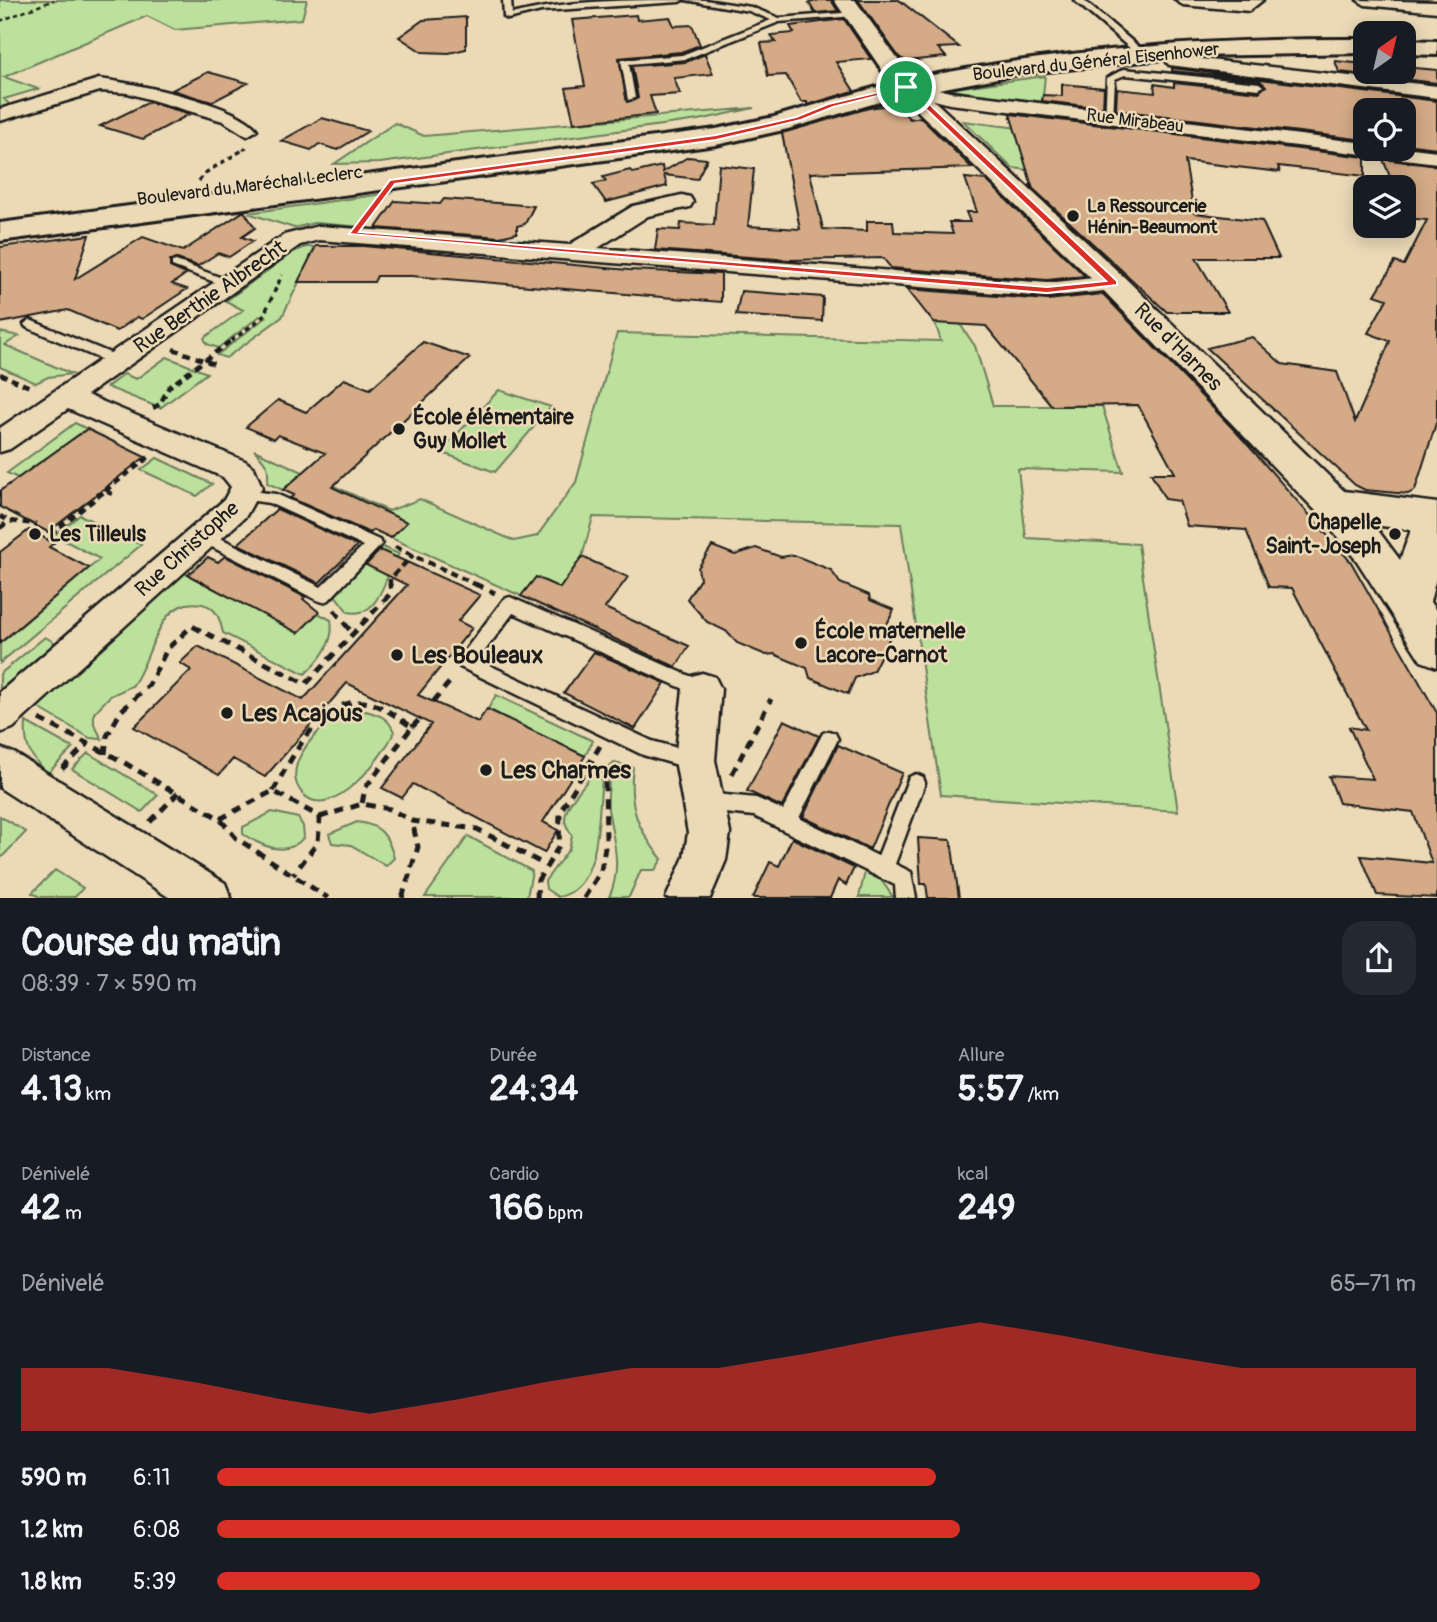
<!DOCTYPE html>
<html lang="fr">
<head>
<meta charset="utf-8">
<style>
  :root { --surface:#171b24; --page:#242831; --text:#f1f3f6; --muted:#9ea1a6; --accent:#d93025 }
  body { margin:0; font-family:Pangolin,sans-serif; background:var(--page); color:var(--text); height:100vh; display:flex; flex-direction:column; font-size:26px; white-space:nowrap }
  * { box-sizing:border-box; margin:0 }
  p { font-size:23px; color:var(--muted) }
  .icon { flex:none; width:38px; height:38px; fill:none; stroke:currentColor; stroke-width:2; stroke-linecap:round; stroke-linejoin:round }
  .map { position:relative; height:898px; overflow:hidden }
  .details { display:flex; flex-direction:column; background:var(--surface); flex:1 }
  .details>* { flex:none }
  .needle { width:46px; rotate:34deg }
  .fabs { position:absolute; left:1353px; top:21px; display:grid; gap:14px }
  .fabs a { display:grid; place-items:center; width:63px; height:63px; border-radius:14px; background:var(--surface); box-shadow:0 4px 18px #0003; font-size:35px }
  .pin { position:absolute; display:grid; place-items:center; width:60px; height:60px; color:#fff; margin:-30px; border:4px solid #fff; border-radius:50%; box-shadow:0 2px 7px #0007 }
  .round { display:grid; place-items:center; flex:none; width:74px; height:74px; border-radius:21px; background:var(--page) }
  .headline { display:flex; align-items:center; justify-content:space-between; height:119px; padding:0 21px }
  h1 { font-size:38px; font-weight:700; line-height:52px }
  .figures { display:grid; grid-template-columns:repeat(3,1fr); gap:10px; height:119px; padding:7px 21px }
  .figures div { display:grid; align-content:center }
  .figures b { font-size:35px; font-weight:700 }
  .figures small { font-size:19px; font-weight:400 }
  .figures p { font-size:19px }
  .chart { height:196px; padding:14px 21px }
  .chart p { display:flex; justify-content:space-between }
  .chart svg { width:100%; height:126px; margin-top:7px; fill:var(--accent); opacity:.7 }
  ul { padding:0 21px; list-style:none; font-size:23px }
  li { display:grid; grid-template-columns:112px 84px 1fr; align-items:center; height:52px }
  li i { height:18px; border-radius:9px; background:var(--accent) }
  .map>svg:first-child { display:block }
  .green { fill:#bbe19c; stroke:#6c7e5c; stroke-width:2 }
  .building { fill:#d4ab86; stroke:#1c1c1c; stroke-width:2 }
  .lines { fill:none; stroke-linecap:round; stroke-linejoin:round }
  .service-casing { stroke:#1c1c1c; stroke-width:5 }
  .minor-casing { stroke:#1c1c1c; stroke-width:5 }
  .tertiary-casing { stroke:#1c1c1c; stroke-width:5 }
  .secondary-casing { stroke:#1c1c1c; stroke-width:6 }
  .path-far3 { stroke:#1c1c1c; stroke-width:2.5; stroke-dasharray:4.5 3.5; stroke-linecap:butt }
  .path-far2 { stroke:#1c1c1c; stroke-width:3.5; stroke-dasharray:5 4.5; stroke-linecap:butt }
  .path-far1 { stroke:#1c1c1c; stroke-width:4.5; stroke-dasharray:7 5; stroke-linecap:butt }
  .path { stroke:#1c1c1c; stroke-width:5; stroke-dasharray:9 7; stroke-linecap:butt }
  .service { fill:#ecdab7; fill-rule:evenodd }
  .minor { fill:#ecdab7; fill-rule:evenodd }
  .tertiary { fill:#ecdab7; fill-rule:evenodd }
  .secondary { fill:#ecdab7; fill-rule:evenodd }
  .route { fill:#d93025; stroke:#fff; stroke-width:2; fill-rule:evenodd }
  .poi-dot { fill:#1c1c1c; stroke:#ecdab7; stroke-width:2.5 }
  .labels { text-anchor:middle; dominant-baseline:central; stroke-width:5; stroke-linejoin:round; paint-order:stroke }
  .far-street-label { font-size:18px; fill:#1c1c1c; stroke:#ecdab7 }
  .far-poi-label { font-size:18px; font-weight:bold; fill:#1c1c1c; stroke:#ecdab7; text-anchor:start }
  .street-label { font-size:21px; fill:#1c1c1c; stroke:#ecdab7 }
  .poi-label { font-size:21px; font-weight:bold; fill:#1c1c1c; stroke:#ecdab7; text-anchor:start }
  .near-poi-label { font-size:24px; font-weight:bold; fill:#1c1c1c; stroke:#ecdab7; text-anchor:start }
</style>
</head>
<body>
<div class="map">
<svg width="1437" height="898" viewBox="0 0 1437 898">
  <rect width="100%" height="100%" fill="#ecdab7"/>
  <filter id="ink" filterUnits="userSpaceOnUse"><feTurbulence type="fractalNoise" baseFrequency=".0143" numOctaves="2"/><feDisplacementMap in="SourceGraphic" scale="14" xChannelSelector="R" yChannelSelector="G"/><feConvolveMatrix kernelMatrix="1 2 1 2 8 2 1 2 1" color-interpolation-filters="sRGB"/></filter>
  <g filter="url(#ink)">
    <!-- green -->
    <path class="green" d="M0,0H307L302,19L175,30L147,16L4,77L38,89L4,99L11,106L0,109Z
      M1045,76L1042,105L952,90L955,88Z
      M754,108L699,120L380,163L334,164L395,123L424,136Z
      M963,121L1064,134V174L1012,168Z
      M776,129L777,132L725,143L0,243V239Z
      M390,193L364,227L314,223L294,228L248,213Z
      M306,247H316L282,317L226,358L217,355L266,317L260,316L218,348L207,344L204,338L243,310L226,301L293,252Z
      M955,317L975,346L993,406H1102L1123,472L1018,469L1026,538L1138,544L1178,811L941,795L901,524L593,517L582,557L560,588L536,577L521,596L391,538L407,522L300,475L283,490L267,483C271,467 265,461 254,450L389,511L420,499L514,541L537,536L576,482L617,333L941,341L935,323Z
      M0,332L19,336L5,345L72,374L48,377L36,383L0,367Z
      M167,357L207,373L160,408L107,387L124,374L136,379Z
      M499,390L551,407L495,472L440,452Z
      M75,423L87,429L18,478L7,473Z
      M157,458L212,484L197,496L141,470Z
      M80,515L141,545L0,663V640L3,641L100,559L54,535Z
      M382,547L399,554C384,573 382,619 348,612L335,595Z
      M179,570L268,617L318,613L331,620C335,642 320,660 305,674L223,633C220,619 217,607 202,604C156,595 153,661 132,686L110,696L94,713V724L102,739L90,738L37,707L50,686Z
      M45,637L61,646L12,684L0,689V674Z
      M496,695L593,741L585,756L488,709Z
      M366,711C380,715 389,718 394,732C385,755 331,824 303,794C281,771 311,735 330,722C341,714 353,712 366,711Z
      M26,722L73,748L48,773C30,757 24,747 26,722Z
      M88,753L158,795L142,812L72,769Z
      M614,763L633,767C628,806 637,829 662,859L655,870H641L629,897H609C623,867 613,840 608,809C606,795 612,784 606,770Z
      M594,772L602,780C597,814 603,889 558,897L546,889L545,881L569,849L572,836C570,831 566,827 565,821C564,804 585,785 594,772Z
      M272,812L298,818L303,826L304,837C287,859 261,846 243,834V827Z
      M0,816L26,832L0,859Z
      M357,822C381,825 388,835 394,858L386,866L351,845L332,843L329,834Z
      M468,836L532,871L527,897H425Z
      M55,870L83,888L75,897H40L32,893Z
      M865,872L881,880L893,897H859Z"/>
    <!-- building -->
    <path class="building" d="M819,0H831L838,11L815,13L809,3Z
      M858,0H899L959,47L938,48L946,57L906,61L899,57Z
      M636,15L637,20L670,17L674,26L692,25L700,45L681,52L619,58L627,102L638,98L632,66L686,62L705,54L713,74L674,78L680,94L650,96L656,114L574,123L566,88L585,86L572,20Z
      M466,17V49L449,53L422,52L399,37L423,20Z
      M844,19L871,59L836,62L854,91L807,105V102H801L786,75L768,76L761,43L776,42L771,35L794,33L790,26Z
      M1335,61L1365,64V72H1404V67L1437,70V83L1339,72Z
      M1172,68L1437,101V148L1404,144V110H1365V140L1116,110L1117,89L1155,93L1154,84L1174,87V83L1259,92L1266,86L1259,80L1172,71Z
      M208,72L248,83L212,102L172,90Z
      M1062,84L1104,88L1103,108L1042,101L1043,95L1062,96Z
      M149,102L190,114L143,139L100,126Z
      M895,104L910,119L920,117L972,168L810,173L823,229L867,231V221H893L894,232L953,234L949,222H970L966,212H977L965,178L986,180L1085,276L1047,280L891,268L883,258L790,260L655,250L658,229L680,230L681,223L714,225L719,165L754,169L748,226L800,229L782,133L869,108Z
      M1010,114L1365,157V176L1278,166L1280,172L1185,161L1194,213L1262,221L1279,258H1196L1228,312H1167L1029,185L1032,186Z
      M322,118L368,131L337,150L319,144L311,150L281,141Z
      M688,157L707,159L697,179L664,175L667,186L606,202L593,184L606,181L603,177L630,170L633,173L662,166L663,172Z
      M1383,159L1437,166V420L1415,490L1408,494L1365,490L1355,485L1207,348L1252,337L1282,364L1337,372L1355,422L1390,341L1368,333L1387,299L1375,295L1395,262L1404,265L1427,220L1407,218L1404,210V187H1394Z
      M444,199L511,204L534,206L525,224L517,226V233L500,237L376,228L395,201L440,204Z
      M244,211L255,228L242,237L253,241L229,257L218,253L198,266L177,259L170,260V267L186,274L172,284L187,289L142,319L137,317L117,331L68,310L0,323V247L89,235L75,279L143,237L183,251Z
      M316,246H363L629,270L721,274V302L412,276H377L374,282H298Z
      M907,289L1047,300L1103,294L1239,435L1351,562L1437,713V898L1377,895L1361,856L1432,863L1413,812L1339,803L1329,776L1373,779L1349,727L1366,730L1292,588L1269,587L1246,530L1187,526L1179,501L1165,499L1151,473H1175L1138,405L1052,406L986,326L934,323Z
      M741,291L823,297L822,321L736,315Z
      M423,342L470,358L332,487L407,522L391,538L374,530L370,533L290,498L294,495L283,490L325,453L278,435L274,439L246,427L278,400L306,412L344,379L370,389Z
      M87,429L145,457L48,532L0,507V491Z
      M277,509L357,546L319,583L238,544Z
      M29,530L54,543L49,547L89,568L0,643V552Z
      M712,546L735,555L756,548L781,557L794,555L831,570L840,583L869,595L870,600L894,610L885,628L889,639L873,671L855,678L848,694L810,678L807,668L774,654L766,655L737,643L726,631L707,622L687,599L700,579L698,568Z
      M380,550L480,595L458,621L472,628L418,695L478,722L487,709L585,756L543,822L558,830L544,853L413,784L402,798L382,788L431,724L347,683L265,777L233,759L219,775L134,727L191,670L180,663L198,646L303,700L407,585L366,565Z
      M225,556L305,597L303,599L319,612L298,633L188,575L208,557L218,562Z
      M582,557L628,577L605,608L689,646L676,667L521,596L536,577L560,588Z
      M594,652L665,683L635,729L564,693Z
      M784,720L819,736L782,807L747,791Z
      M838,745L902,773L870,849L803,817Z
      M792,838L854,868L846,885L838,880L830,898H753L770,862L779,866Z
      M918,838L951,840L959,898H928L926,884H921Z"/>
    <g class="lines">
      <defs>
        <path id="service" d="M503,0H511L512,14C567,0 626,0 683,0L679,2L541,11L508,19L504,17Z
          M685,0H705L751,7L779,18L855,12L859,14L855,16L779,22L686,59L629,64L635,98L628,100L621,60L682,55L771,20L749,11Z
          M1074,0H1083L1145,52V56H1139Z
          M1124,69L1259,83L1263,86L1259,89L1125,75L1115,79L1113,118L1105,120L1107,78Z
          M176,261L233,282L235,284L229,287L225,286L172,266V262Z
          M30,320L122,358L123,361L117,365L112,364L26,327L24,324Z
          M245,490L276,494L379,540L382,544L329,600L323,602L317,600L198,540L195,536L198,532H208L321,587L363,546L269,503L240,499L238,495L240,491Z
          M510,597L708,684L711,689L708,694L702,697L513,613L478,660L652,741L699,754L701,760L699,766L692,769L643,755L460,667L457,662L460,657L504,599Z
          M829,731L835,733L838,739L799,818L878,856L909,777L916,774L923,777L925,783L895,864L911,872L916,898H896L895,885L754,816L705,811L698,808L695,802L698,796L705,793L756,798L783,810L823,733Z"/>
        <path id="minor" d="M1175,0H1263L1249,11L1183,5Z
          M1357,0L1437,2V12L1365,5Z
          M1175,56L1437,86V98L1169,65L1166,61Z
          M99,79C133,83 238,103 257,130L247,136L223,121L128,93L100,91L0,121V109Z
          M906,81L950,92L1365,143V149L1404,147L1437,151V163L950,104L899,91L897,87Z
          M682,195L690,197L693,202L690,207L648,216L598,248L1047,283L1113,276L1122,278L1125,283L1122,288L1113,290L1047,297L319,240L300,245L87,395L245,461L254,468L262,487L246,516L13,728L0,733V692L224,500L231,487L223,477L68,409L10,449L0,452V428L284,235L319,226L569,245L633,206Z
          M702,673L715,677L721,689L715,760L730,833L726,860L710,898H666L684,857L688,833L675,760L683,689L689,677Z
          M0,748L14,753L225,883L231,898H170L0,788Z"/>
        <path id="tertiary" d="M906,80L914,82L1124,277L1344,491L1437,503V574L1430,602L1437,612V667L1421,661L1357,561L1317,512L1102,289L898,92L894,87L898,82ZM1374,525L1411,530L1400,560Z"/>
        <path id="secondary" d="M834,0H855L912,79C1062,49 1212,38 1365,39V53L1192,56L1019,74L896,97L788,129L716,145L0,241V223L716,129L774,117L891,83Z
          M1404,40L1437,41V55L1404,54Z"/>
      </defs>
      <!-- service casing -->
      <use href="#service" class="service-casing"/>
      <!-- minor casing -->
      <use href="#minor" class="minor-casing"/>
      <!-- tertiary casing -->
      <use href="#tertiary" class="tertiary-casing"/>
      <!-- secondary casing -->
      <use href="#secondary" class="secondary-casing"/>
      <!-- path-far3 -->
      <path class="path-far3" d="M0,21L54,0
        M243,150L247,148"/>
      <!-- path-far2 -->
      <path class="path-far2" d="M199,181L205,173L246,148
        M231,341L263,317L282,275"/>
      <!-- path-far1 -->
      <path class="path-far1" d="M173,349L217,365
        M0,374L32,388
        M153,408L160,404L169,387L233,339
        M105,491L149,457
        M0,516L9,521L37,524
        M0,528L9,521
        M50,531L53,532L105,491L112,494
        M395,547L479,586
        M390,586V579L413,555"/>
      <!-- path -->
      <path class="path" d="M475,584L495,593
        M334,610L353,634
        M433,702L453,678
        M39,719L118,759L220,819L236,838L328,898
        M412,727L420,719
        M105,754L107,736L121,711L149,685L167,649L192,626L306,684L391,593L390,584
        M62,769L86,745
        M732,774L771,699
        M273,791C291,760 319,699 363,702C380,703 398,718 412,727L365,788L362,804
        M320,817L362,804L390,809L412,821L477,829L547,866L559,846L560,812L600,746
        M220,819L273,791L320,817L318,842L293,875
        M150,822L178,793
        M402,898L418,847L412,821
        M537,898L538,880L547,866
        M584,898L601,871L606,841L605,778L591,761"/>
      <!-- service -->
      <use href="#service" class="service"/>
      <!-- minor -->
      <use href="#minor" class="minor"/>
      <!-- tertiary -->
      <use href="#tertiary" class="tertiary"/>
      <!-- secondary -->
      <use href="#secondary" class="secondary"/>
    </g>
  </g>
  <!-- route -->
  <path class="route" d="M909,85L1117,281V285L1047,293L349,234L390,180L716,135L796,117L828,104ZM905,89L1106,281L1047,287L359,232L395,184L716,140L801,120L833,107Z"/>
  <!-- markers -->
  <g class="poi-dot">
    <circle cx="1073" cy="216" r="7"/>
    <circle cx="399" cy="429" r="7"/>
    <circle cx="35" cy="534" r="7"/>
    <circle cx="1395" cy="534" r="7"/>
    <circle cx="801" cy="643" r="7"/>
    <circle cx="397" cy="655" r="7"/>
    <circle cx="227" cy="713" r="7"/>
    <circle cx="486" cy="770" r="7"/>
  </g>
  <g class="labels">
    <!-- far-street labels -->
    <g class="far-street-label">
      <text transform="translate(1096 62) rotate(-6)">Boulevard du Général Eisenhower</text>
      <text transform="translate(1135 121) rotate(7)">Rue Mirabeau</text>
      <text transform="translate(250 186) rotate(-7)">Boulevard du Maréchal Leclerc</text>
    </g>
    <!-- far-poi labels -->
    <g class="far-poi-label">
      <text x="1087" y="206">La Ressourcerie<tspan x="1087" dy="21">Hénin-Beaumont</tspan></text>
    </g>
    <!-- street labels -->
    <g class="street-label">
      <text transform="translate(210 297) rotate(-35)">Rue Berthie Albrecht</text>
      <text transform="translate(1178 347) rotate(45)">Rue d'Harnes</text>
      <text transform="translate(187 549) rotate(-42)">Rue Christophe</text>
    </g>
    <!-- poi labels -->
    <g class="poi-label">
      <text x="413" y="417">École élémentaire<tspan x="413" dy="24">Guy Mollet</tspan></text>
      <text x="1381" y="522" text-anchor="end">Chapelle<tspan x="1381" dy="24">Saint-Joseph</tspan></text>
      <text x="49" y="534">Les Tilleuls</text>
      <text x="815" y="631">École maternelle<tspan x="815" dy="24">Lacore-Carnot</tspan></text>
    </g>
    <!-- near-poi labels -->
    <g class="near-poi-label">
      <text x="411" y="655">Les Bouleaux</text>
      <text x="241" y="713">Les Acajous</text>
      <text x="500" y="770">Les Charmes</text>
    </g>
  </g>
</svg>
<div class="fabs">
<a><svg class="needle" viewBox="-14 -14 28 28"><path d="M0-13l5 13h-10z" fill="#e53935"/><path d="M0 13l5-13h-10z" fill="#9ea1a6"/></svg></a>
<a><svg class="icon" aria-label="locate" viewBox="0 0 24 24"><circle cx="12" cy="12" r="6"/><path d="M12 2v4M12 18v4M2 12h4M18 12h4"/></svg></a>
<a><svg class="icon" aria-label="layers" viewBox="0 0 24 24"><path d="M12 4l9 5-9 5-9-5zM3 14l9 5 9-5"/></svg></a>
</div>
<div class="pin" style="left:906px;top:87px;background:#1e9e55"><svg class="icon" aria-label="arrive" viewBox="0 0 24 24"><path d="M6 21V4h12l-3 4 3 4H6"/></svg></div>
</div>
<section class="details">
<div class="headline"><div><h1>Course du matin</h1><p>08:39 · 7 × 590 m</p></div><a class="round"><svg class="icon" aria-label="share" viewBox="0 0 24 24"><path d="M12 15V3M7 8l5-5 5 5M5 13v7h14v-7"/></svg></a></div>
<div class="figures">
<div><p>Distance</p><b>4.13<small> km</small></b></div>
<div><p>Durée</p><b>24:34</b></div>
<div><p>Allure</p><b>5:57<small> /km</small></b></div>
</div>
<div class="figures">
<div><p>Dénivelé</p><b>42<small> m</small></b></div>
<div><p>Cardio</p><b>166<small> bpm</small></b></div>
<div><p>kcal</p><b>249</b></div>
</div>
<div class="chart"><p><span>Dénivelé</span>65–71 m</p>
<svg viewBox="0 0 160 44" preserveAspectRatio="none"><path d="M0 44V22L10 22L20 27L30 33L40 38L50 33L60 27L70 22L80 22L90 17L100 11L110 6L120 11L130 17L140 22L150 22L160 22V44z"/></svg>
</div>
<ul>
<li><b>590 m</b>6:11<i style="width:60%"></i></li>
<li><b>1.2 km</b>6:08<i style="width:62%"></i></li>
<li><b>1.8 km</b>5:39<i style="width:87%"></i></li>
</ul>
</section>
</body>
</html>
